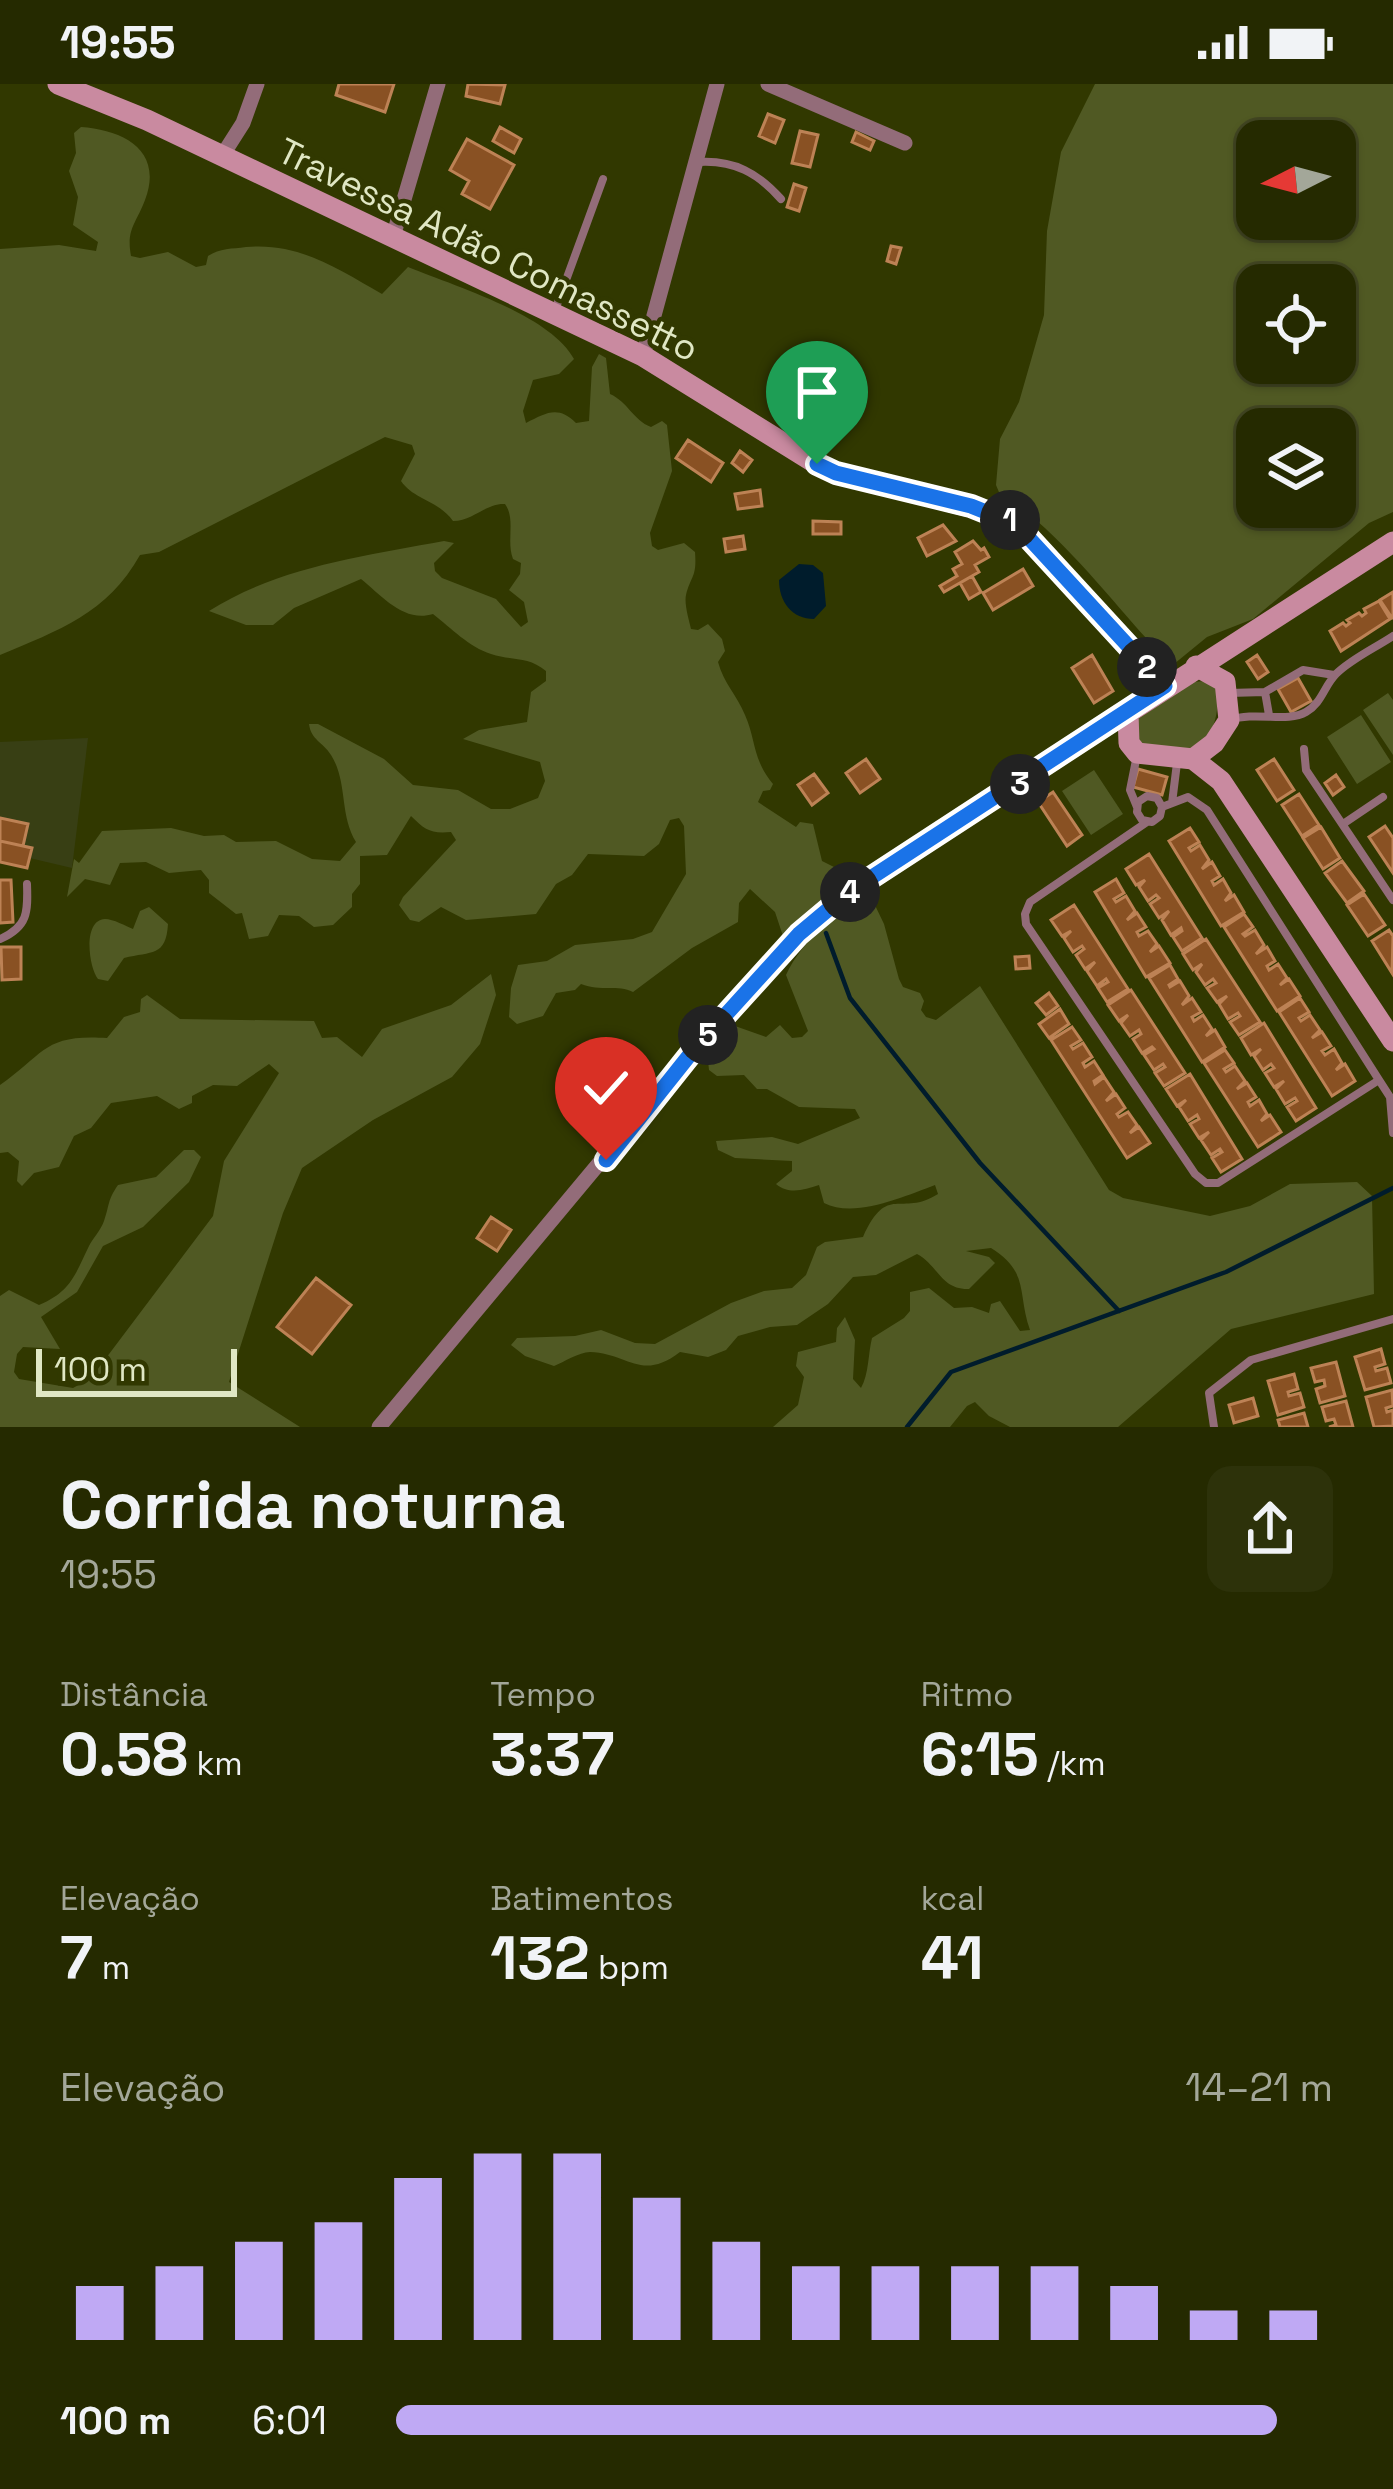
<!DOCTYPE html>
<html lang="pt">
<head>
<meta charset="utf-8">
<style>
  :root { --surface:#252a00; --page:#2d320a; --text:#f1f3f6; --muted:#a3a799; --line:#424622; --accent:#bfa9f4 }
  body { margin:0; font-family:"Space Grotesk",sans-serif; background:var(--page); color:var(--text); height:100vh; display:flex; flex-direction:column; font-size:45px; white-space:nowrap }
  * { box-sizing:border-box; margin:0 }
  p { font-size:39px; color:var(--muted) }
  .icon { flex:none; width:66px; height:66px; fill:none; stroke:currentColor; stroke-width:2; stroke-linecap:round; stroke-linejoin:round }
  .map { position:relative; height:1343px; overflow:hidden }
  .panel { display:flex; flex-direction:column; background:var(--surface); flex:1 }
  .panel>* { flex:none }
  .needle { width:78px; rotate:264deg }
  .tools { position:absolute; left:1236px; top:36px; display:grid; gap:24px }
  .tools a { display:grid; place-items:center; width:120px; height:120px; border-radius:24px; background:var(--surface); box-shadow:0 3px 9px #0004,0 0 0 3px var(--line); font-size:60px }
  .scale { position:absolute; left:36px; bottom:30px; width:201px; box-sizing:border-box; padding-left:12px; border:6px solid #e0e7c4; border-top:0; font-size:33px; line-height:42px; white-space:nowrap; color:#e0e7c4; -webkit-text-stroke:9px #313800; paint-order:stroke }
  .pin { position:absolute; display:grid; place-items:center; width:102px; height:102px; color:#fff; margin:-123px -51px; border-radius:50% 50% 50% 0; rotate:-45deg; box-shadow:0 0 12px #0007 }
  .pin .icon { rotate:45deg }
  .km { position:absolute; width:60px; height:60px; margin:-30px; border-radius:50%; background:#222; color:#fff; font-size:33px; line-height:60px; text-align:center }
  .round { display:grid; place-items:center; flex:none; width:126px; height:126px; border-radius:24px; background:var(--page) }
  .summary { display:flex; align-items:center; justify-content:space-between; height:204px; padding:0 60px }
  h1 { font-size:66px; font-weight:600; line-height:90px }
  .figures { display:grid; grid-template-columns:repeat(3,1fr); gap:18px; height:204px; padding:12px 60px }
  .figures div { display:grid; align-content:center }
  .figures b { font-size:60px; font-weight:600 }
  .figures small { font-size:33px; font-weight:400 }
  .figures p { font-size:33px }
  .chart { height:336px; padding:24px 60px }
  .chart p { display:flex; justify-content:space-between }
  .chart svg { width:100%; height:216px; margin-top:12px; stroke:var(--accent); stroke-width:6 }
  ul { padding:0 60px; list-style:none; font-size:39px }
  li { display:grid; grid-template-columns:192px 144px 1fr; align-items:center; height:90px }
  li i { height:30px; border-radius:15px; background:var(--accent) }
  .status { display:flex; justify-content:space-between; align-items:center; height:84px; padding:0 60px; background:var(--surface); direction:ltr }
  .status svg { height:33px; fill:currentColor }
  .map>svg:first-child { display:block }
  .built { fill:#383f14 }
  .green { fill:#505923; fill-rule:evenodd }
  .water { fill:#001c2c }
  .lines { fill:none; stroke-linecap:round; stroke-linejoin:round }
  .stream { stroke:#001c2c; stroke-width:4.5 }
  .building { fill:#895123; stroke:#bd8255; stroke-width:3 }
  .lane { stroke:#936c79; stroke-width:8 }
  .street { stroke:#936c79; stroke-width:15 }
  .secondary { stroke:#c98aa0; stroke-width:21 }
  .route-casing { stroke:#fff; stroke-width:24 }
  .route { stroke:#1a73e8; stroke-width:15 }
  .labels { text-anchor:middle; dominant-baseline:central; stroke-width:9; stroke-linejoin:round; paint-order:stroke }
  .street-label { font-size:36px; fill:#e0e7c4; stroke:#313800 }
</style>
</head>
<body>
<div class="status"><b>19:55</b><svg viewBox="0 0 49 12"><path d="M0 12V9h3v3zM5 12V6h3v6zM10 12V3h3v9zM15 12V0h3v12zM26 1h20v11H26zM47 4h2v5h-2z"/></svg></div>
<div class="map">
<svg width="1393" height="1343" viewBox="0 0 1393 1343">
  <rect width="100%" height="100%" fill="#313800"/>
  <!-- built -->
  <path class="built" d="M88,654L72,784L0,767V658Z"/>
  <!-- green -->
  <path class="green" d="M1095,0H1393V428L1369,439L1253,535L1207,553L1174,580C1166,571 1155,565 1147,555C1112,517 1045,431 1001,413L996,401L1000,355L1019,318L1044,231L1047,147L1061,68ZM1257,57H1335V135H1257ZM1257,201H1335V279H1257ZM1257,345H1335V423H1257Z
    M81,43C123,46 164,66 145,116C136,140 126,145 131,172L140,174L168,168L196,183L206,181L208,172C220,164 232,165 246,163C299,158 338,185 382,210L408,183C454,202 549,230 574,275L559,290L533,296L523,327L526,339C546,329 558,321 576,339L589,337L592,283L599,270L606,274L610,310C628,318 633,336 651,343L662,337L667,341L672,387L650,449L652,462L658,466L684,459L695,468C697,494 691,491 686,511C684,520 689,536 691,545L698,546L708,540L722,555L725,567L718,578C724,600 737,611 745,631C756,655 752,675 773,700L770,706L763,707L758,718L796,743L800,738L813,740L822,777L840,786L860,789L784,855L775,828L750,805L739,819L738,838L692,864L633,908C618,900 601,908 581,900L575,906L556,909L543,932L517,940L509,933L511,904L518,881L547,877L575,861L633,855L652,848L686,790L684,742L679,734L670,736L659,760L644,772L588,770L572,791L556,800L536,830L466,836L441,823L419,838L410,836L399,821L403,813L456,756L451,748C431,750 425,746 411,732L387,771L360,772V800L352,810V823L333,841L314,843L299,832L279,831L268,852L249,855L242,829L236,830L209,809V796L201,786L169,789L146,778L120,779L110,801L85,795L67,813L74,775L79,779L102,747L171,744L204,752L224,751L236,758L276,757L312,775L340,777L356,758C339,730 348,698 331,671C323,658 311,656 309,640H318L384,675L413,701L458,706L491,725H510L538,714L545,697L540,678L463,655L479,646L527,638L531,608L546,597V587C528,572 512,577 491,570C469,563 451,544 433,530C404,539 382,512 361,495L294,524L273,541H246L209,527C278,483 364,472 444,457L454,459L434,479L435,487L442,494L496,515L521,543L528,538L524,518L509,506L520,490L521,479L513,475C506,457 516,435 505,420C486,419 473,437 453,437C438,416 414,416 401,397L415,370L412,361L385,353L159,468L140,471C107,530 59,546 0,571V165L59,161L96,167L98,158L73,141L78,113L69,87L76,69L74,49Z
    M1205,597L1216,604C1222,630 1210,670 1176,667C1164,666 1150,661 1138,658L1134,638L1192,598Z
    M1388,609L1393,616V671L1363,626Z
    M1361,631L1391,678L1357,700L1327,653Z
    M1094,686L1123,730L1091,751L1062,707Z
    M875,806L872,815L884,840L899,895L903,903L920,909L924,917L921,926L926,933L936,936L980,902L1109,1106L1123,1114L1210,1132L1250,1122L1290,1100L1357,1098L1372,1112L1374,1210L1231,1245L1118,1343H1010L989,1332L975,1318L967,1322L950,1343H773L798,1321L804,1293L796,1282L798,1268L836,1258L837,1244L845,1233L855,1256L853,1295L861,1304C869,1290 868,1270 872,1254L904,1234L910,1227V1208L929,1204L954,1224L972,1223L989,1229L991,1220L1000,1217L1020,1247L1030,1246C1017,1210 1030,1188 991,1164L966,1167L989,1173L995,1179L969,1205C941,1206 938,1181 917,1170L876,1191L853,1193L828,1220L797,1241L770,1243L738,1252L726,1266L708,1273L680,1268C641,1298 628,1269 590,1268C579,1268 564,1278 554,1282L525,1272L511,1261L517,1254L575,1252L601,1246L635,1259L655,1260L731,1219L764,1207L792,1204L806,1191L817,1163L825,1158L863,1153C888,1098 900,1134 938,1110L935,1101C905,1112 855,1135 824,1119L819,1101C804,1106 789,1111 776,1100L792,1087V1077L735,1074L718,1066L716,1057L772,1053L798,1060L860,1034L855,1025L799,1023L767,1005H757L744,991L717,992L709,986L707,967L735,942L766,953L780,941L792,954L802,953L808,947L786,891C803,854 840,827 875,806Z
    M149,823L168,840C166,873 152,867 124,874L108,897L98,895C89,884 82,836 105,835C113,835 126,842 133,845L140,827Z
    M491,890L496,911L480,960L452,993L373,1036L302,1084L283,1129L229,1298L300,1343H0V1212L9,1206L39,1221C72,1207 75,1190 89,1162C93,1154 101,1146 104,1137C110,1120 107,1117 118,1101L156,1093L184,1066H194L201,1073L189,1098L143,1143L103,1162L77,1208L41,1233L60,1265L23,1263L17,1270L14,1288L19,1295L73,1304L91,1294L213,1132L224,1077L279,989L269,980L237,1002L213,1001L192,1012V1019L179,1025L157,1012L111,1019L91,1044L74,1052L59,1083L34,1089L22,1102L17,1097L19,1077L8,1068L0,1069V1001C46,969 43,950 107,954L124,933L140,928L141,915L147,911L180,935L314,937L322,954L337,953L362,973L382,945L451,921Z"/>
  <!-- water -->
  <path class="water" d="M799,480L813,481L823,489L826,522L814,535C792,535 779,518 779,496Z"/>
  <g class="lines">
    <!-- stream -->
    <path class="stream" d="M826,849L850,914L980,1079L1119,1227
      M907,1343L951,1288L1226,1188L1393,1104"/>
  </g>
  <!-- building -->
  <path class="building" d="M339,0H394L385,28L336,11Z
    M468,0L505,1L500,20L466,12Z
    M768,30L784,36L775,59L759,52Z
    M500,43L521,55L514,69L493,57Z
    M800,47L818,51L810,83L792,79Z
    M856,48L874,57L870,66L852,58Z
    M467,55L514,81L490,125L462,110L469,97L450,86Z
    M794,100L806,104L799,127L787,123Z
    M891,162L901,164L896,180L887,177Z
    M688,356L723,379L711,398L676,374Z
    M740,367L752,376L743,388L732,379Z
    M760,406L762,422L738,425L735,410Z
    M813,437L841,438V450H813Z
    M943,441L956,457L927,472L918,454Z
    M743,452L745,465L726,468L724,455Z
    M973,457L981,466L984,464L989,473L975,481L979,488L944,508L940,502L957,492L953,485L962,480L955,468Z
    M1023,485L1033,502L993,526L983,509Z
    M972,492L981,508L969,515L960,499Z
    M1393,508V534H1392L1380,516Z
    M1379,517L1390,535L1341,567L1330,547L1343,539L1346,542L1350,539L1347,536L1359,529L1362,532L1366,529L1364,525Z
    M1092,571L1113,607L1094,619L1072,584Z
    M1257,571L1268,588L1258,595L1247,578Z
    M1298,594L1311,617L1291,628L1278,605Z
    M866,675L880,695L860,709L846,689Z
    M1274,675L1294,706L1277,717L1257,686Z
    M1138,685L1167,693L1162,711L1133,703Z
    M814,690L828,709L812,721L798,701Z
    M1336,691L1344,703L1333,711L1325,699Z
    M1053,708L1082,751L1067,762L1038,718Z
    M1299,710L1319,741L1302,752L1282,721Z
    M0,734L28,740L23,762L0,757Z
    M1385,742L1393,754V789L1369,753Z
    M1321,743L1340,774L1323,785L1303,754Z
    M1190,744L1199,758L1189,764L1191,767L1200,761L1209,776L1202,785L1212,778L1220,792L1212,797L1214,801L1223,795L1231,809L1225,817L1234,811L1244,828L1221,842L1169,757Z
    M0,757L32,764L27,784L0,778Z
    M1149,770L1202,854L1182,867L1173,853L1182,847L1181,844L1171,851L1162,836L1169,827L1159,834L1150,820L1159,814L1156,811L1148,817L1139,803L1145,796L1136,801L1126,785Z
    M1342,777L1364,807L1347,819L1325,789Z
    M1116,795L1124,809L1114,815L1116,818L1126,812L1135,827L1127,836L1137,829L1146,843L1137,848L1139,852L1148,847L1157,860L1150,868L1159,862L1170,879L1146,893L1095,808Z
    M0,796H11L13,838L0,839Z
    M1364,810L1385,841L1368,852L1347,821Z
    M1074,821L1128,905L1107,918L1098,904L1108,898L1106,895L1097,902L1087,887L1095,878L1085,885L1076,871L1084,865L1082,862L1073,868L1064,854L1071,847L1062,852L1051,836Z
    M1244,830L1253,843L1243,850L1245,852L1255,846L1264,861L1256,870L1267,863L1275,877L1267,882L1269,886L1278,880L1287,894L1280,901L1289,895L1300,912L1277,927L1224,843Z
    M1389,846L1393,852L1392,889L1372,857Z
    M1206,855L1260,938L1239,951L1230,938L1240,932L1238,929L1228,935L1219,920L1227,912L1217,918L1207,904L1216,899L1213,895L1205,901L1196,888L1202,880L1193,886L1183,870Z
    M1,863H21V895L2,896Z
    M1029,872L1030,884L1016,885L1015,873Z
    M1170,881L1178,895L1169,901L1170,903L1180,897L1189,912L1182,921L1192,914L1201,928L1192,933L1194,937L1203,931L1212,945L1206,952L1215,946L1225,963L1202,978L1149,894Z
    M1131,906L1185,989L1164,1002L1155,989L1165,983L1163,980L1154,986L1144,971L1154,965L1152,963L1142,969L1133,955L1141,950L1139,946L1130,952L1121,939L1128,931L1119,937L1108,921Z
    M1049,909L1058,922L1046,931L1036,919Z
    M1300,914L1309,928L1299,934L1301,937L1310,931L1320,946L1312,954L1322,948L1331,962L1322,967L1325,971L1334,965L1342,979L1336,986L1345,980L1355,997L1332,1012L1279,928Z
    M1060,925L1069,940L1049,954L1039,940Z
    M1264,939L1316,1024L1296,1037L1287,1023L1297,1017L1295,1014L1285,1020L1276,1005L1284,997L1274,1003L1265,989L1274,984L1271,980L1263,986L1254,972L1261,965L1251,971L1241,954Z
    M1072,943L1081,956L1071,962L1073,965L1083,959L1092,973L1083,979L1085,983L1094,977L1103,991L1094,997L1095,1000L1104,993L1114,1008L1106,1017L1116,1010L1125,1024L1117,1030L1119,1033L1128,1028L1137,1041L1130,1049L1139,1043L1150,1059L1127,1074L1051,956Z
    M1225,966L1234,979L1224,985L1226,988L1235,982L1245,997L1237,1005L1247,999L1256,1013L1248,1018L1250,1022L1259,1016L1267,1030L1261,1037L1270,1031L1281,1048L1258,1063L1204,979Z
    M1190,990L1242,1075L1221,1088L1212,1074L1222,1068L1220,1065L1211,1071L1201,1056L1209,1048L1199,1054L1190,1040L1199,1035L1197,1031L1188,1037L1179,1023L1186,1016L1177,1022L1166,1005Z
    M491,1133L511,1146L497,1167L477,1154Z
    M316,1194L351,1221L312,1270L277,1243Z
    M1381,1265L1385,1280L1375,1283L1376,1287L1387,1284L1391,1299L1365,1306L1355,1273Z
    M1336,1278L1345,1312L1320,1319L1316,1305L1325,1302L1324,1296L1315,1298L1311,1284Z
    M1294,1290L1298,1305L1288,1308L1289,1312L1300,1309L1304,1323L1278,1331L1268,1297Z
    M1392,1306L1393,1322L1386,1324L1387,1328L1393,1326V1342L1374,1343L1366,1313Z
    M1253,1314L1258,1332L1234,1339L1229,1321Z
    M1346,1317L1353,1343H1329L1336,1341L1334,1335L1326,1337L1322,1323Z
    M1304,1329L1308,1343H1280L1278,1336Z"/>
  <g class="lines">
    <!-- lane -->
    <path class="lane" d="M699,78C734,76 758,89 781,115
      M554,229L603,95
      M1265,608L1269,631
      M1229,609L1265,608L1303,586L1334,591
      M1230,636C1256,627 1287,639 1306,628C1322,619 1324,602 1336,590C1351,575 1375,564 1393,552
      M1304,665L1306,686L1393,816
      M1137,671L1130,706L1137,723
      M1172,719L1177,679
      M1147,738L1030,818L1025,830L1026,840L1195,1090L1206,1099H1218L1379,996L1207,726L1188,713L1162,723L1160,732L1152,738L1142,736L1137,728L1138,718L1147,712L1157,714L1162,723
      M1343,740L1383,713
      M0,855C28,843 28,828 27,800
      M1379,996L1390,1013L1393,1049
      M1214,1343L1209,1309L1251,1276L1393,1235"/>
    <!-- street -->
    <path class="street" d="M768,0L905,59
      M222,72L243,39L257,0
      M393,153L438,0
      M643,272L717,0
      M379,1343L692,968L799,850L849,809L1128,629"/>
    <!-- secondary -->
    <path class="secondary" d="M58,0L147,36L643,272L817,380L836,389L998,430L1016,440L1165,602
      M1393,458L1128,629L1129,659L1137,669L1193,675L1221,697L1393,957
      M1193,675L1214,659L1229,636L1225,598L1196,582"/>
  </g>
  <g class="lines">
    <defs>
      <path id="route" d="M606,1076L692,968L799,850L849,808L1165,602L1016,440L971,422L836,389L817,380"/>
    </defs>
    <!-- route casing -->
    <use href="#route" class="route-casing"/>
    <!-- route -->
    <use href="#route" class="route"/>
  </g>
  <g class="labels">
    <!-- street labels -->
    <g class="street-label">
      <text transform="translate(488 166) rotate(26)">Travessa Adão Comassetto</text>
    </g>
  </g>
</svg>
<div class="tools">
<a><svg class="needle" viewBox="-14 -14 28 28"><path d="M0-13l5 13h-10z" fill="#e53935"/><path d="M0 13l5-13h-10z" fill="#a3a799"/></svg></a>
<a><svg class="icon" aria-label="locate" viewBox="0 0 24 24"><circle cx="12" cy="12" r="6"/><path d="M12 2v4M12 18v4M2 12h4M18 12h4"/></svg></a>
<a><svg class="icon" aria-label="layers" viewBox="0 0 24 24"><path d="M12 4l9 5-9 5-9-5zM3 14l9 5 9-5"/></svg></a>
</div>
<div class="scale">100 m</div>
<div class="pin" style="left:817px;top:380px;background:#1e9e55"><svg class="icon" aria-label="arrive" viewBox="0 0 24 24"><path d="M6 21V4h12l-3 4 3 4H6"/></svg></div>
<div class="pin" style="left:606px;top:1076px;background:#d93025"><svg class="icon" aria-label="check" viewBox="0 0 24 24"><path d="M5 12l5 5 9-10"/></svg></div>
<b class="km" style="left:1010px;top:436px">1</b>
<b class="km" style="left:1147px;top:583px">2</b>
<b class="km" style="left:1020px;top:700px">3</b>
<b class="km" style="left:850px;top:808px">4</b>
<b class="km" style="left:708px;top:951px">5</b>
</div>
<section class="panel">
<div class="summary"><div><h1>Corrida noturna</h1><p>19:55</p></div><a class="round"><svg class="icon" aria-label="share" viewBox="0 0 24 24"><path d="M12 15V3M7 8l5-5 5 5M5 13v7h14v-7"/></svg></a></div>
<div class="figures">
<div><p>Distância</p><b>0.58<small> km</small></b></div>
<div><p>Tempo</p><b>3:37</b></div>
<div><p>Ritmo</p><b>6:15<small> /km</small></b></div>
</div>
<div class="figures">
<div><p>Elevação</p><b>7<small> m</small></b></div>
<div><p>Batimentos</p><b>132<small> bpm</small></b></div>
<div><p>kcal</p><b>41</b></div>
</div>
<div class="chart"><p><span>Elevação</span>14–21 m</p>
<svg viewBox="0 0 160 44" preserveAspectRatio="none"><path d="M5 44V33M15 44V29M25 44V24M35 44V20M45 44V11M55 44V6M65 44V6M75 44V15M85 44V24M95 44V29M105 44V29M115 44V29M125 44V29M135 44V33M145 44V38M155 44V38"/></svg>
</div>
<ul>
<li><b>100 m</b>6:01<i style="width:94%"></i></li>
</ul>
</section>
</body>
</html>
